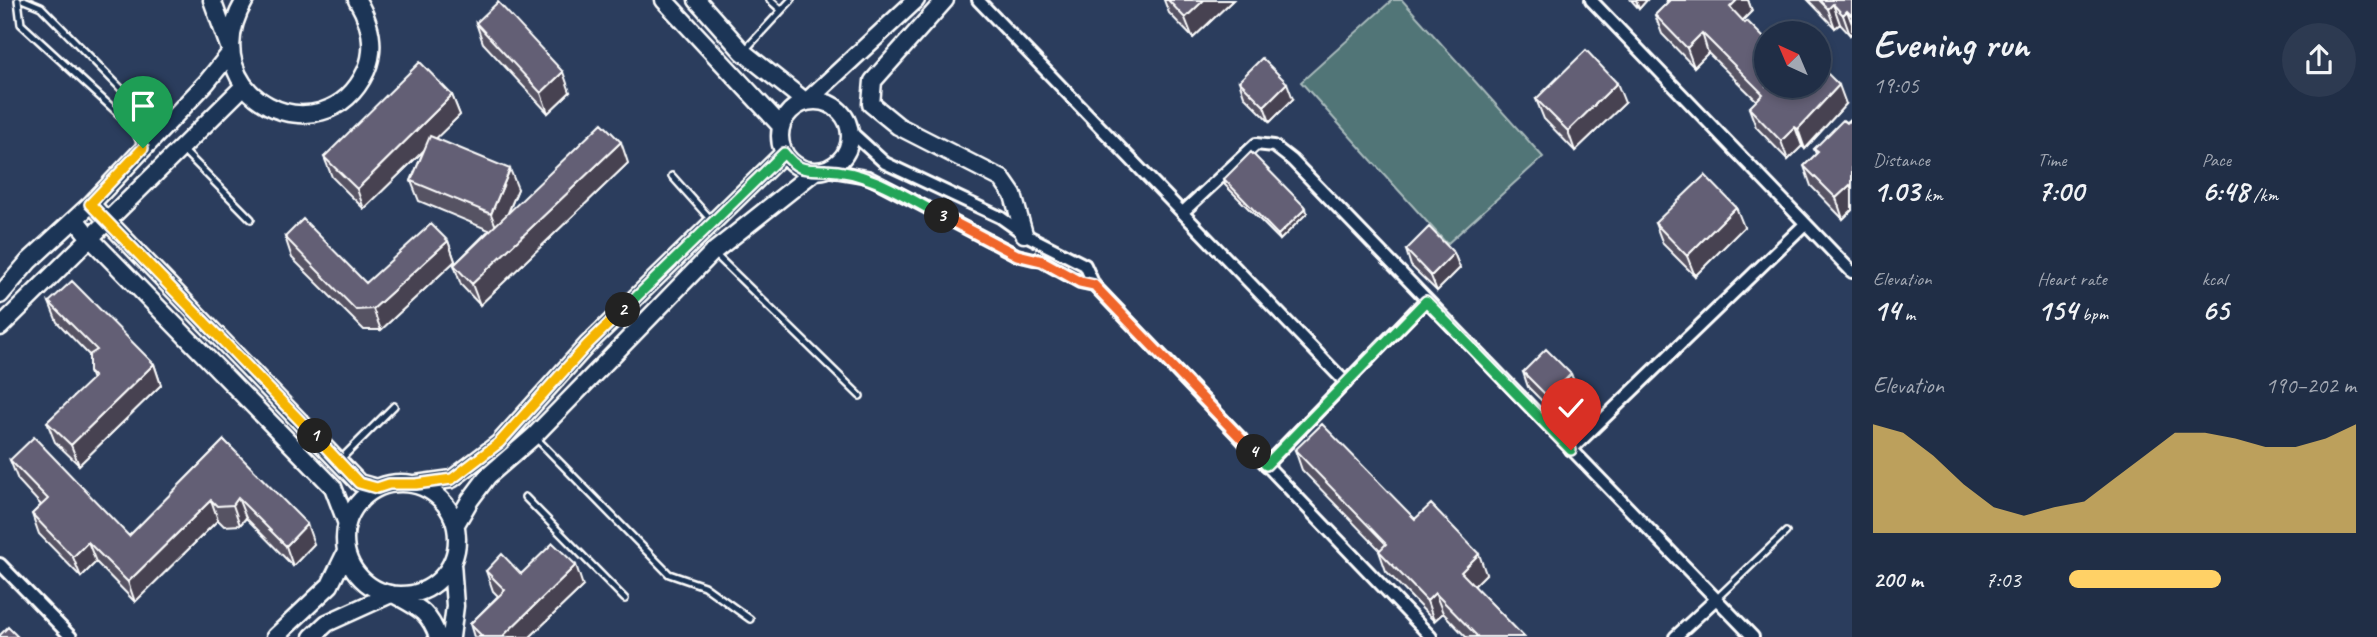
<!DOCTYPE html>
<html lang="en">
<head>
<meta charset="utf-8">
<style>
  :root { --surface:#202e46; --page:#2d3a51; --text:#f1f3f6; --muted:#a2a8b3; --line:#3d4a5f; --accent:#ffd166 }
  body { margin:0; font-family:Caveat,sans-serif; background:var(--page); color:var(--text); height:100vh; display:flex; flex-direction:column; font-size:26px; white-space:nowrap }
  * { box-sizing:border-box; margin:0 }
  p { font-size:23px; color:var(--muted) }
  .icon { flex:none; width:38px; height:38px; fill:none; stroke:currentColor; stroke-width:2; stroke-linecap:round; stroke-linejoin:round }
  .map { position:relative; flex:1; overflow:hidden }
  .panel { display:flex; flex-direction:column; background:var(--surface); width:525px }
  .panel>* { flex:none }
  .needle { width:46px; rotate:316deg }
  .tools { position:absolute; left:1754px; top:21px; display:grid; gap:14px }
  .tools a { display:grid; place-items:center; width:77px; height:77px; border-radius:50%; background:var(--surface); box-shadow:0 4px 10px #0003,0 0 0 2px var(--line); font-size:35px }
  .pin { position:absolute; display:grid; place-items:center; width:60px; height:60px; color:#fff; margin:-72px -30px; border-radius:50% 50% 50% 0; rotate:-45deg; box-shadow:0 0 7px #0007 }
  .pin .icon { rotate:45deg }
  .km { position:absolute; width:35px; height:35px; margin:-18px; border-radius:50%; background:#222; color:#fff; font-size:19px; line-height:35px; text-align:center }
  .round { display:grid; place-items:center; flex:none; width:74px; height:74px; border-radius:37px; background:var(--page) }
  .headline { display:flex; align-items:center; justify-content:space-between; height:119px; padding:0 21px }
  h1 { font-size:38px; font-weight:700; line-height:52px }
  .stats { display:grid; grid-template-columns:repeat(3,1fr); gap:10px; height:119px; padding:7px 21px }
  .stats div { display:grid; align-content:center }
  .stats b { font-size:30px; font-weight:700 }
  .stats small { font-size:19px; font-weight:400 }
  .stats p { font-size:19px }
  .chart { height:196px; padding:14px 21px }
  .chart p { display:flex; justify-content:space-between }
  .chart svg { width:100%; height:126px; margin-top:7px; fill:var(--accent); opacity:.7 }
  ul { padding:0 21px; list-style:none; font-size:23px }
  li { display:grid; grid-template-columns:112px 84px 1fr; align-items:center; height:52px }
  li i { height:18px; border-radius:9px; background:var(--accent) }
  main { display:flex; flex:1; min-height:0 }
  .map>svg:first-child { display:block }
  .green { fill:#517577; stroke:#a8babb; stroke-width:2 }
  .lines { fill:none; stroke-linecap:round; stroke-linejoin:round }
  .lane-casing { stroke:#fff; stroke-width:10 }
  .street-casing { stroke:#fff; stroke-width:16 }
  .secondary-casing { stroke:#fff; stroke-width:21 }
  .lane { stroke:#1d3557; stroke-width:5 }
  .street { stroke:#1d3557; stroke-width:10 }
  .secondary { stroke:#1d3557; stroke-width:16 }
  .wall { fill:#565264; stroke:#fff; stroke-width:2 }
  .shaded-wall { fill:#464251; stroke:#fff; stroke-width:2 }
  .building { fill:#645f74; stroke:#fff; stroke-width:2 }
  .split-1-casing { stroke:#fff; stroke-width:14 }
  .split-2-casing { stroke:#fff; stroke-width:14 }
  .split-3-casing { stroke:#fff; stroke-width:14 }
  .split-4-casing { stroke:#fff; stroke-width:14 }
  .split-5-casing { stroke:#fff; stroke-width:14 }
  .split-1 { stroke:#f5b400; stroke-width:9 }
  .split-2 { stroke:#f5b400; stroke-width:9 }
  .split-3 { stroke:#22a559; stroke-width:9 }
  .split-4 { stroke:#f0652b; stroke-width:9 }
  .split-5 { stroke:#22a559; stroke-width:9 }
</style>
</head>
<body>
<main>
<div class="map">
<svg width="1852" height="637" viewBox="0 0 1852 637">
  <rect width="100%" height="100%" fill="#2b3d5d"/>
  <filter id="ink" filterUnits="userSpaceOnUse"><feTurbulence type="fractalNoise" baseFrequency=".0143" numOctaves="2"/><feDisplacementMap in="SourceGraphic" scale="14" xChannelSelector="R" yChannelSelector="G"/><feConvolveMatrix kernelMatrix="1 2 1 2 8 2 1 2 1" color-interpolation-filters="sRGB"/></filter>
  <g filter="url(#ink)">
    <!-- green -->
    <path class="green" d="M1392,0H1402L1543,157L1447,244L1301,82Z"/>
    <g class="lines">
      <defs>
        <path id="lane" d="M18,0L21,24L134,128L141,145
          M24,0L41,7L146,114L164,122
          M770,0L781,10
          M745,50L791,0
          M183,150L251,219
          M672,176L712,221
          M716,255L860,396
          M536,438L669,574L704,586L750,619
          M339,461L394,406
          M525,497L625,599
          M1716,599L1786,532"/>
        <path id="street" d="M978,0L1346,383
          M1591,0L1852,272
          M826,170L868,177L1017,255L1042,261L1080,282L1094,285L1085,265L1024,234L1000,217L885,163L851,132
          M1183,212L1256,144L1274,146L1292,160L1753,637
          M1094,285L1431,637
          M1571,450L1805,224
          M1266,465L1425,301
          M0,564L71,637
          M1675,637L1716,599"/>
        <path id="secondary" d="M245,0C188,97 324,161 366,71C377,46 370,22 357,0
          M664,0L781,126
          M697,0L743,52L806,102L916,0
          M945,0L873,81L871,104L898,126L1002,179L1013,195L1024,234
          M780 136a35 35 0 1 1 70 0a35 35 0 1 1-70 0Z
          M91,204L359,483L377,488
          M75,219L91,239L333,487L347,524
          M0,295L29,261L91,204L206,83L231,52L212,0
          M0,327L244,86
          M345 539a56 56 0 1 1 112 0a56 56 0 1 1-112 0Z
          M416,484L452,479L499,443L587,345L784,153
          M456,524L470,500L488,476L534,436L713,252L814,172
          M397,596C419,608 429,612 438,637
          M275,637L330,585L346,552
          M312,637L327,623L391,594
          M451,637L455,606L452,563"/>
      </defs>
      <!-- lane casing -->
      <use href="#lane" class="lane-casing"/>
      <!-- street casing -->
      <use href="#street" class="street-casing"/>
      <!-- secondary casing -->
      <use href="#secondary" class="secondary-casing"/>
      <!-- lane -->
      <use href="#lane" class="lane"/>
      <!-- street -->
      <use href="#street" class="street"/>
      <!-- secondary -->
      <use href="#secondary" class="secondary"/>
    </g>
    <!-- wall -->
    <path class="wall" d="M1164,0H1233L1193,38L1169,13Z
      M1631,0H1647L1639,9Z
      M1666,0H1748L1752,11L1743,20L1766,86L1846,104L1805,149L1802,146L1788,160L1756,127L1749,108L1757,101L1708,53L1694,67L1662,34L1655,15L1667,3Z
      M1808,0H1852V33L1850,35L1840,24L1835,28Z
      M476,23L570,92L548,113L483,43Z
      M1239,81L1293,99L1270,122L1244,96Z
      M452,95L460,115L436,138L518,189L508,213L628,163L480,305L461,285L454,265L489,230L419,201L411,181L424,150L364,209L332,177L324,157Z
      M1536,99L1625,103L1575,151L1544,119Z
      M1852,118V210L1843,219L1811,186L1804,166L1816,154L1814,149Z
      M1224,179L1307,213L1280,240L1225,185Z
      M1655,223L1744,227L1695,276L1663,244Z
      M285,237L366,283L448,241L455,261L381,330H364L292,258Z
      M1406,250L1454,253L1460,268L1437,291L1411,266Z
      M49,302L154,364L161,385L79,465L55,442L47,422L92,380L89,372V355L57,322Z
      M1523,372L1571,374L1577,389L1554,413L1528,387Z
      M224,440L314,544L293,566L246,518L240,525L224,526L218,520L135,602L96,562L81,577L39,534L32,514L41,505L18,480L10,460L129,536Z
      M1295,450L1415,519L1486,574L1474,586L1524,637H1466L1443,613L1434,621L1386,571L1379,551L1380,550L1302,470Z
      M486,571L521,574L583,586L530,637H474L470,624L498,596L493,591Z"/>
    <!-- shaded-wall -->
    <path class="shaded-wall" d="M1204,0H1233L1193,38L1185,18Z
      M1636,0H1647L1639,9Z
      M1737,0H1748L1752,11L1737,26L1730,7Z
      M1833,4L1840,24L1835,28L1828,9Z
      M1847,11L1852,24V33L1850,35L1843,15Z
      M1702,33L1708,53L1694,67L1687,48Z
      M563,72L570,92L548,113L541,93Z
      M1287,83L1293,99L1270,122L1264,106Z
      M1617,83L1625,103L1575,151L1568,131Z
      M1839,85L1846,104L1805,149L1798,129Z
      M452,95L460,115L364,209L357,189Z
      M1795,127L1802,146L1788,160L1781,141Z
      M621,142L628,163L480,305L472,284Z
      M510,169L518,189L499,234L491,214Z
      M1850,185L1852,190V210L1843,219L1836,198Z
      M1736,207L1744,227L1695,276L1687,256Z
      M1306,208L1307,213L1280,240L1278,235Z
      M448,241L455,261L381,330L373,309Z
      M1454,253L1460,268L1437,291L1431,276Z
      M154,364L161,385L79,465L71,445Z
      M1571,374L1577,389L1554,413L1548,397Z
      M238,498L246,518L240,525L233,505Z
      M211,500L218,520L135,602L128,582Z
      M307,524L314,544L293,566L286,546Z
      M88,542L96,562L81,577L73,557Z
      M1479,554L1486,574L1468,592L1461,572Z
      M576,565L583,586L530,637H502Z
      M1435,593L1443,613L1434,621L1427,601Z"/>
    <!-- building -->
    <path class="building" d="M1168,0H1204L1185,18Z
      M1668,0H1737L1730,7L1745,23L1747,21L1766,40V86H1818V64L1839,85L1798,129L1795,127L1781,141L1749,108L1763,94L1702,33L1687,48L1655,15L1669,1Z
      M1819,0H1852V16L1847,11L1843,15L1833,4L1828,9Z
      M498,2L563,72L541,93L476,23Z
      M1586,50L1617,83L1568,131L1536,99Z
      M1262,58L1287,83L1264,106L1239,81Z
      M420,62L452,95L357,189L324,157Z
      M1852,118V187L1850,185L1836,198L1804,166L1818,152L1814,149L1843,120L1847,123Z
      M602,123L621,142L472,284L454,265Z
      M430,136L510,169L491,214L411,181Z
      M1251,152L1306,208L1278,235L1224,179Z
      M1705,175L1736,207L1687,256L1655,223Z
      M303,219L366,283L431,224L448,241L373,309L356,310L285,237Z
      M1429,227L1454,253L1431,276L1406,250Z
      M72,281L154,364L71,445L47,422L94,377L89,372V355L97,350L49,302Z
      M1546,349L1571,374L1548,397L1523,372Z
      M1322,424L1415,519L1431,504L1479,554L1461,572L1524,637H1478L1435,593L1427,601L1379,551L1386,544L1295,450Z
      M34,437L129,536L224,440L307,524L286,546L238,498L233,505L217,506L211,500L128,582L88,542L73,557L32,514L48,499L10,460Z
      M553,543L576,565L502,637H483L470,624L505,590L486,571L502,554L521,574Z
      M8,627L18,637H0V635Z"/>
  </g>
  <g class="lines" filter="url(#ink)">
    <defs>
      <path id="split-1" d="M143,148L90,204L315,436"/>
      <path id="split-2" d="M315,436L359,483L377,488L389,484H416L452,479L499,443L587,345L623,310"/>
      <path id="split-3" d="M623,310L784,153C799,172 805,169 826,170C868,171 906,197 942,216"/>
      <path id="split-4" d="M942,216L1017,255L1042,261L1080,282L1094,285L1254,452"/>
      <path id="split-5" d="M1254,452L1266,465L1426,301L1571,450"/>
    </defs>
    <!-- split-1 casing -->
    <use href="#split-1" class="split-1-casing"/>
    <!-- split-2 casing -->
    <use href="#split-2" class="split-2-casing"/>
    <!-- split-3 casing -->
    <use href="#split-3" class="split-3-casing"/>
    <!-- split-4 casing -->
    <use href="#split-4" class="split-4-casing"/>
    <!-- split-5 casing -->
    <use href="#split-5" class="split-5-casing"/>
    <!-- split-1 -->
    <use href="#split-1" class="split-1"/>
    <!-- split-2 -->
    <use href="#split-2" class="split-2"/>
    <!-- split-3 -->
    <use href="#split-3" class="split-3"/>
    <!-- split-4 -->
    <use href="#split-4" class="split-4"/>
    <!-- split-5 -->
    <use href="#split-5" class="split-5"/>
  </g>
</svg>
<div class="tools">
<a><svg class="needle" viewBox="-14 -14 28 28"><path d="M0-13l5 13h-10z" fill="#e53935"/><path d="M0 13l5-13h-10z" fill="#a2a8b3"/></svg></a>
</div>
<div class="pin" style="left:143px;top:148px;background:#1e9e55"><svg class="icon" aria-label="arrive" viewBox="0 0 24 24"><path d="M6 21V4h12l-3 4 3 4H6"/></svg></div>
<div class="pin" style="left:1571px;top:450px;background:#d93025"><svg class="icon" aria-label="check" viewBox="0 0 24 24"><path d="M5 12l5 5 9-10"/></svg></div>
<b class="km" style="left:315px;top:436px">1</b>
<b class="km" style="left:623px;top:310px">2</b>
<b class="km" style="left:942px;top:216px">3</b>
<b class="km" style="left:1254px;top:452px">4</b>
</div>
<section class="panel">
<div class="headline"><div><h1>Evening run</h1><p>19:05</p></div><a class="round"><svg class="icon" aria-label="share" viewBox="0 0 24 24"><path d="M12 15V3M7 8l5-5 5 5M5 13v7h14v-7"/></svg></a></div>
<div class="stats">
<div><p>Distance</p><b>1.03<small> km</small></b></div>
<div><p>Time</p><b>7:00</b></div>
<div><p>Pace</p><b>6:48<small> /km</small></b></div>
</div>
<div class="stats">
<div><p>Elevation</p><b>14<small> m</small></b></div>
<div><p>Heart rate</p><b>154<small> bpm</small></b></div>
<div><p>kcal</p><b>65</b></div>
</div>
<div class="chart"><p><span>Elevation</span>190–202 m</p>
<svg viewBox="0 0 160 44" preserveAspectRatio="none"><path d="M0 44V6L10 9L20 17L30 27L40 35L50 38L60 35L70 33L80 25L90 17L100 9L110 9L120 11L130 14L140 14L150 11L160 6V44z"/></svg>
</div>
<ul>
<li><b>200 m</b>7:03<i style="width:53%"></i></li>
</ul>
</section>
</main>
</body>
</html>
